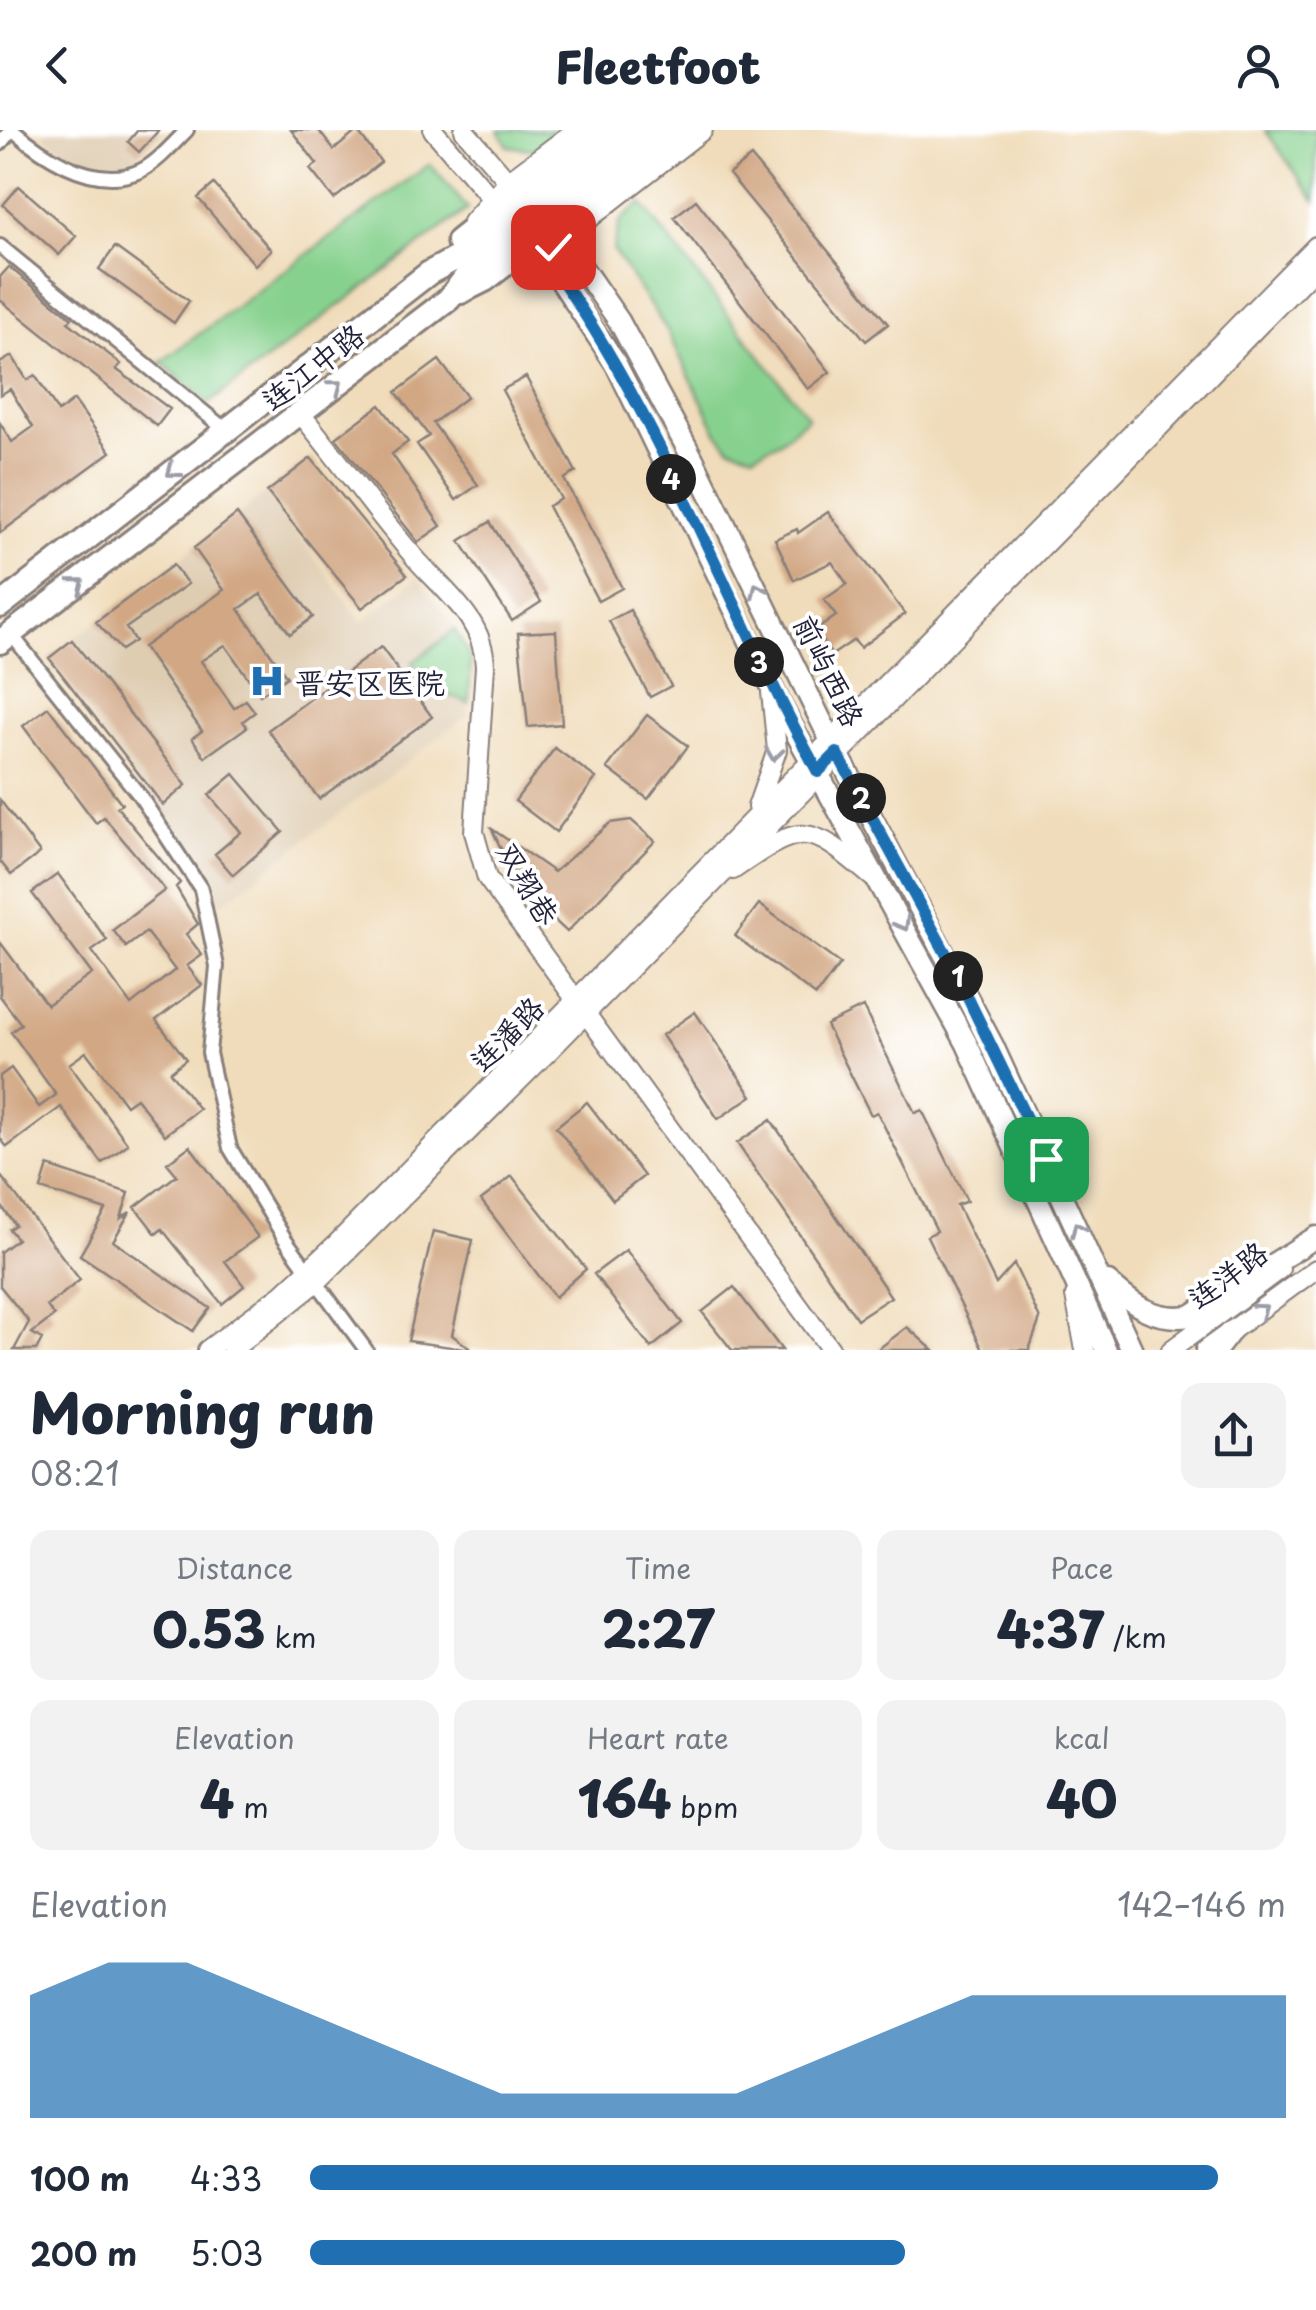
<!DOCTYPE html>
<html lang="en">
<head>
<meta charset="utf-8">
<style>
  :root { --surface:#fff; --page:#f2f2f3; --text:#1f2937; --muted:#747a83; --accent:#1f6fb2 }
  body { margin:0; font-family:"Playpen Sans","LXGW WenKai TC",sans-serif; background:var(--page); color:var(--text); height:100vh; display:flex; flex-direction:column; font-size:38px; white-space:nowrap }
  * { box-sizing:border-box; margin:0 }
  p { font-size:32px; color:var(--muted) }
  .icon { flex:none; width:55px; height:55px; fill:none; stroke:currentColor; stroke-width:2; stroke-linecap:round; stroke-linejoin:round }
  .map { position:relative; height:1220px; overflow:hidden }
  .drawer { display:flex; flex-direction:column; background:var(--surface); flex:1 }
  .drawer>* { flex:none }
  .pin { position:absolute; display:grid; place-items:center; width:85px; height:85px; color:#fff; margin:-42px; border-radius:20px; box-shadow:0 5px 15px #0006 }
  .km { position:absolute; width:50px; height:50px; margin:-25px; border-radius:50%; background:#222; color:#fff; font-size:28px; line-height:50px; text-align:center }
  .round { display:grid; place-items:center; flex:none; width:105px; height:105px; border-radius:20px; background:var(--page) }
  .head { display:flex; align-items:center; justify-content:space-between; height:170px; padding:0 30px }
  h1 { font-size:55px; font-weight:800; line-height:75px }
  .figures { display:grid; grid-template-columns:repeat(3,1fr); gap:15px; height:170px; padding:10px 30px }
  .figures div { display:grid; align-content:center; border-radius:20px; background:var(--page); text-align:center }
  .figures b { font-size:50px; font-weight:800 }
  .figures small { font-size:28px; font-weight:400 }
  .figures p { font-size:28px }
  .chart { height:280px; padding:20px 30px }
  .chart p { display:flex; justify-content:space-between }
  .chart svg { width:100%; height:180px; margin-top:10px; fill:var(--accent); opacity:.7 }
  ul { padding:0 30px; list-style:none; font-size:32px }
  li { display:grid; grid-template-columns:160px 120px 1fr; align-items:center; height:75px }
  li i { height:25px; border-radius:12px; background:var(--accent) }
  header { display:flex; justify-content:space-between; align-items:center; height:130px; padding:0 30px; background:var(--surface); font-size:45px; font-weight:800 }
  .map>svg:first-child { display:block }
  .built { fill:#dfcdb2 }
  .green { fill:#87d18e; stroke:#547a64; stroke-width:2.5 }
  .building { fill:#d1a784 }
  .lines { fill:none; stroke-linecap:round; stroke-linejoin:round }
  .street-casing { stroke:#897f7a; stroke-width:18 }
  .secondary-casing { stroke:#897f7a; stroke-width:22 }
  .primary-casing { stroke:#897f7a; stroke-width:25 }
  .highway-casing { stroke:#897f7a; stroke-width:28 }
  .street { stroke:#fff; stroke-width:12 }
  .secondary { stroke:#fff; stroke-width:18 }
  .primary { stroke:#fff; stroke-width:20 }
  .highway { stroke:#fff; stroke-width:22 }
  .oneway { stroke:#9c9ca7 }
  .route-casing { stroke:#fff; stroke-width:20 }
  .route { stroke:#1f6fb2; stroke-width:12 }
  .labels { text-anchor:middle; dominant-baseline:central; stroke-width:8; stroke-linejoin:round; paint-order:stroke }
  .street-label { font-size:30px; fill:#22223b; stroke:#fff }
  .poi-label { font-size:30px; fill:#22223b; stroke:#fff; text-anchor:start }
</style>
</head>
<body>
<header><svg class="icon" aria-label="back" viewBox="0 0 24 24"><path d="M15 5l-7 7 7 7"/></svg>Fleetfoot<svg class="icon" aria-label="person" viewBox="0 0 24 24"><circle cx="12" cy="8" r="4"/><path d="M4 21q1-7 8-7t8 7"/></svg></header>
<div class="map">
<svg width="1316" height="1220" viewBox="0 0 1316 1220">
  <rect width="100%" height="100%" fill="#fff"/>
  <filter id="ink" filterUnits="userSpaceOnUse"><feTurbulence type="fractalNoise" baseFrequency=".01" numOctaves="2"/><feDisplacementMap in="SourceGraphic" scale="20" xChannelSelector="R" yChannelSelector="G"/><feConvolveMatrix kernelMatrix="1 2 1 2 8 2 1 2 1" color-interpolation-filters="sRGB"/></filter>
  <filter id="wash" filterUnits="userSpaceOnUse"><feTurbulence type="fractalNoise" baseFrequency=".0048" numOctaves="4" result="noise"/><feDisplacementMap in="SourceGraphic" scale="40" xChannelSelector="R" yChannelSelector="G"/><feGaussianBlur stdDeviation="2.25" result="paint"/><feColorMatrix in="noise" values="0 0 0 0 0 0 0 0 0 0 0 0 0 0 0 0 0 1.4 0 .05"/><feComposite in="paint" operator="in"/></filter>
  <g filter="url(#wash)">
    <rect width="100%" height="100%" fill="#f0dcba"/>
    <!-- built -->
    <path class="built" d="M48,0H165L125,37L88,39L43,6Z
      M267,362L362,492L418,448L453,494L471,529L468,585L220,775L49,528Z"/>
    <!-- green -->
    <path class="green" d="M498,0H564L537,20L508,16Z
      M1265,0H1316V71Z
      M430,34L468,79L208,274L161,232Z
      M641,73L808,287L779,312L754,324L730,317L717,302L667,200L613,120L620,91Z
      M455,500L471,529L469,573L427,557L412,533Z"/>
    <g id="blocks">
      <!-- building -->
      <path class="building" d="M138,0H159L139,22L128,12Z
        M291,0H318L334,20L357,1L381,32L334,69L310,39L317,34Z
        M751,27L888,194L866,211L729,44Z
        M214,54L271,120L255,135L198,68Z
        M19,56L76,106L59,125L3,75Z
        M696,70L830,242L808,259L674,87Z
        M115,117L189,171L174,193L99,139Z
        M9,137L72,188L68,192L121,234L116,239L170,279L157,296L0,170V147Z
        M12,226L27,250L35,245L58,282L74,270L111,322L0,403V293L12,312L33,297L10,259L0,265V233Z
        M439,230L467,267L433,293L478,355L456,370L417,314L429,306L396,262Z
        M526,247L576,342L564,349L622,458L598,471L548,376L561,369L502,260Z
        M380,275L408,312L392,324L441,396L418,412L336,308Z
        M311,328L407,445L362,478L267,362Z
        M828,382L905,484L860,518L854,510L832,525L815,501L836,486L824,470L847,454L832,432L794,450L775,409L797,399L798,403Z
        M237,384L313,487L290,504L261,464L239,479L287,547L260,565L225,515L201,531L234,578L246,570L255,582L243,591L247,597L205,627L192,608L202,601L143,517L224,460L194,418Z
        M490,392L541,472L512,491L460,411Z
        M173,435L188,454L126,498L135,511L121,520L96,492Z
        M630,480L671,556L650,567L609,491Z
        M556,501L562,594L528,597L518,503Z
        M72,510L186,655L163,675L49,528Z
        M381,517L432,587L319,669L268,600Z
        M48,577L122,674L117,677L180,753L176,757L198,794L186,804L202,825L187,836L202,855L156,890L186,929L170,942L199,979L165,1005L136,968L126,975L86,922L69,934L128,1014L102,1033L61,977L7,1017L0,1008V946L11,938L39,977L56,965L11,902L21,894L0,866V812L47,875L92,844L32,763L58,744L107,810L92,821L131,875L175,840L146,802L126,817L113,800L165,760L104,687L96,693L23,596Z
        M647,585L688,616L648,669L607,638Z
        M555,618L596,648L556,702L515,671Z
        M234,644L283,702L233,745L215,724L241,702L209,665Z
        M0,670L40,723L11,745L0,731Z
        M631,690L655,711L567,802L537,774L507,732L492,699L554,742L610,693Z
        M759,774L840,834L816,866L735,806Z
        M863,877L915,983L922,980L967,1071L957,1075L996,1154L1014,1134L1040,1189L1029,1220H983L927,1106L937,1101L877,982L871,985L826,895Z
        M695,882L752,966L718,989L662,905Z
        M587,972L644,1046L613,1070L556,997Z
        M771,990L891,1167L857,1189L737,1013Z
        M190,1016L258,1107L225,1131L244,1156L222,1174L162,1099L156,1104L135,1077L177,1045L167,1033Z
        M48,1036L129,1063L121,1088L130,1082L113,1111L210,1178L193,1201L80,1125L106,1080L41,1059Z
        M0,1045L80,1150L47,1176L54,1186L32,1203L42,1209L36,1220H14L29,1192L0,1156V1122L17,1109L9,1099L15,1095L0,1074Z
        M512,1046L586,1139L555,1167L481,1070Z
        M433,1101L473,1110L452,1205L472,1220L408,1211Z
        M626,1120L682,1193L651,1218L594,1144Z
        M734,1157L782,1220H732L702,1182Z
        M907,1197L933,1220H877Z"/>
    </g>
  </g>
  <g filter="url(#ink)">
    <use href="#blocks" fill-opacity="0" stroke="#897f7a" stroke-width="2.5"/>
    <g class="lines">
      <defs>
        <path id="street" d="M13,0C45,27 95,61 140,41C157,33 174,13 187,0
          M0,14L11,0
          M0,116L227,301
          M15,509L140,666L201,759L217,836L209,923L230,1018L285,1109L366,1220"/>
        <path id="secondary" d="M433,0L491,68
          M464,0L508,51
          M472,92L508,51L576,0
          M531,129L553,117L703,0
          M300,283C340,331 375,382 416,429C444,461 484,489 485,536L474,702L487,748L831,1220
          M757,677L777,620L771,562
          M733,740C802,693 807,691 872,747
          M1075,1166L1085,1220
          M207,1220L282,1164L337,1113L1316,116
          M232,1220L317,1152L553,917L1316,137
          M1171,1220L1280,1139
          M1205,1220L1316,1139"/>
        <path id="primary" d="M563,110L619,191L693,329L831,611L992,914L1132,1220
          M543,124L616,234L781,576L967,914L1106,1220
          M1108,1152C1133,1175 1154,1191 1190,1186L1316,1107
          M1216,1220L1230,1202"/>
        <path id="highway" d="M458,111L597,0
          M461,162L485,150L679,0
          M0,476L429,143L462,125L624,0
          M0,512L449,169L471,140L653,0"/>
      </defs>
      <!-- street casing -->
      <use href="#street" class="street-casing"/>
      <!-- secondary casing -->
      <use href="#secondary" class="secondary-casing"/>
      <!-- primary casing -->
      <use href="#primary" class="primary-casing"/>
      <!-- highway casing -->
      <use href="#highway" class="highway-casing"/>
      <!-- street -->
      <use href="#street" class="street"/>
      <!-- secondary -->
      <use href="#secondary" class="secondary"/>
      <!-- primary -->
      <use href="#primary" class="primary"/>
      <!-- highway -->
      <use href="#highway" class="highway"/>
    </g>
    <!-- one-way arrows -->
    <defs><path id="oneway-chevron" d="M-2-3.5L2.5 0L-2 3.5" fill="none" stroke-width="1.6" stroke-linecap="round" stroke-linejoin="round" transform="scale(2.5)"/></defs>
    <g class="oneway">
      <use href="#oneway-chevron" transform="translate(336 256) rotate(-38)"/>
      <use href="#oneway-chevron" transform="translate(173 341) rotate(143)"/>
      <use href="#oneway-chevron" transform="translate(78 454) rotate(-38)"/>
      <use href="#oneway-chevron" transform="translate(758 460) rotate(-116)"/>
      <use href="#oneway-chevron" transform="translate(774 624) rotate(98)"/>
      <use href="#oneway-chevron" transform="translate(903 794) rotate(61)"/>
      <use href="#oneway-chevron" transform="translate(1078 1099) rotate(-115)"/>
      <use href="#oneway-chevron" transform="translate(1261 1180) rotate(-36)"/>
    </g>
  </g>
  <g class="lines" filter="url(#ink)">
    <defs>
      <path id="route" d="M553,117L543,124C660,280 724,471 818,642L837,623L950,831L1046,1029"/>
    </defs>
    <!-- route casing -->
    <use href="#route" class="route-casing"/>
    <!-- route -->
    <use href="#route" class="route"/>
  </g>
  <!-- icons -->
  <defs>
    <symbol id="hospital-bare" viewBox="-9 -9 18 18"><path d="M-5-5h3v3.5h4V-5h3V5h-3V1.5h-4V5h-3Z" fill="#1f6fb2" stroke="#fff" stroke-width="2.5" paint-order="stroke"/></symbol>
  </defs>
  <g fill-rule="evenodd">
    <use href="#hospital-bare" x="242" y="526" width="50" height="50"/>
  </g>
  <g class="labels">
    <!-- street labels -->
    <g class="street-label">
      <text transform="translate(312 236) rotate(-38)">连江中路</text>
      <text transform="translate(830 540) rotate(64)">前屿西路</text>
      <text transform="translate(529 753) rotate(59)">双翔巷</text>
      <text transform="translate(506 903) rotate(-46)">连潘路</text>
      <text transform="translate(1227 1144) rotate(-37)">连洋路</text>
    </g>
    <!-- poi labels -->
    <g class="poi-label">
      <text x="295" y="551">晋安区医院</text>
    </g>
  </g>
</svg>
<div class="pin" style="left:1046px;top:1029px;background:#1e9e55"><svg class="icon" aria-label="arrive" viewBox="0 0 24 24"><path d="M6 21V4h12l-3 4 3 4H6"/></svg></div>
<div class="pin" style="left:553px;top:117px;background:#d93025"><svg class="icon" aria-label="check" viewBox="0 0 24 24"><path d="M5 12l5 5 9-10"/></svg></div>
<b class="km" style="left:958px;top:846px">1</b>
<b class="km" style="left:861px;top:668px">2</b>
<b class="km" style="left:759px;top:532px">3</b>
<b class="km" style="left:671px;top:349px">4</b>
</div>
<section class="drawer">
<div class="head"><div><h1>Morning run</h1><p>08:21</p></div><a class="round"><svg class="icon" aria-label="share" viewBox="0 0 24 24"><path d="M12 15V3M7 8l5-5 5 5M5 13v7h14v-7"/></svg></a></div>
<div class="figures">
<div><p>Distance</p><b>0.53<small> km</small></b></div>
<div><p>Time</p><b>2:27</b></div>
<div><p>Pace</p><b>4:37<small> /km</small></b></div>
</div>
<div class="figures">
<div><p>Elevation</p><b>4<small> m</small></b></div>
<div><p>Heart rate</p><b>164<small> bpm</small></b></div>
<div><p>kcal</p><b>40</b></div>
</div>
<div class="chart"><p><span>Elevation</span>142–146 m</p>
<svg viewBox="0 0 160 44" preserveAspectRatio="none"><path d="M0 44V14L10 6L20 6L30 14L40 22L50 30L60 38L70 38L80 38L90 38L100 30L110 22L120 14L130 14L140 14L150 14L160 14V44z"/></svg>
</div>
<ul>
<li><b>100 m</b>4:33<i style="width:93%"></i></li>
<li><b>200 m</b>5:03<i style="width:61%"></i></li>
</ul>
</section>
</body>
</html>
